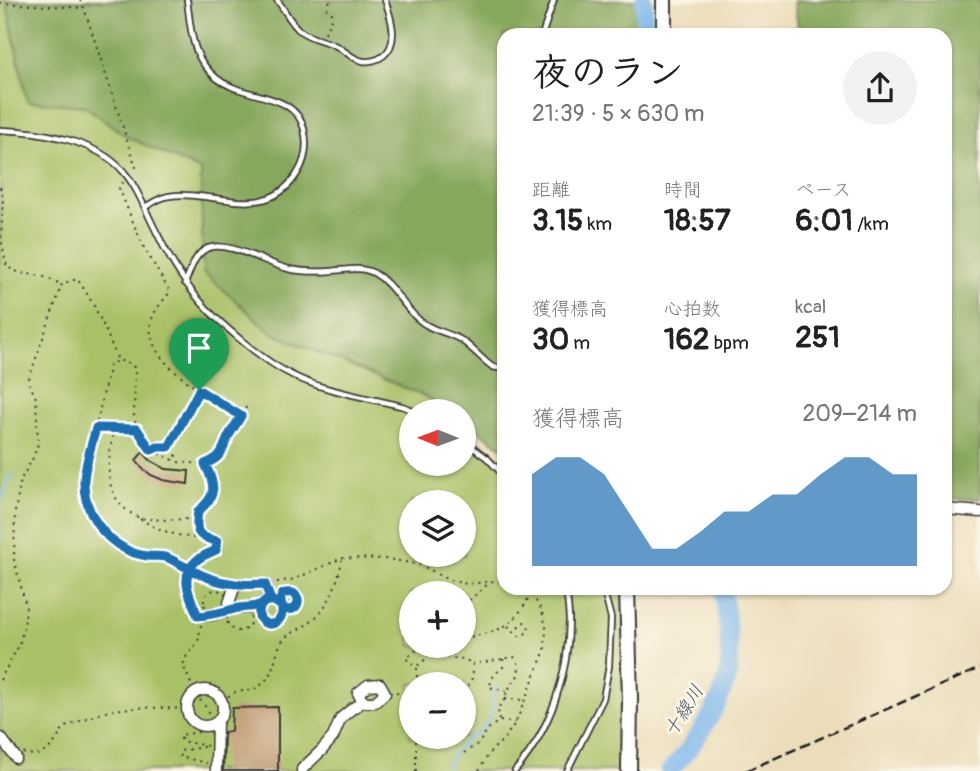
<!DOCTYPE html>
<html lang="ja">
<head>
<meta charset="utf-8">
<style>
  :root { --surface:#fff; --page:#f2f2f2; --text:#222; --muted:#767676; --accent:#1f6fb2 }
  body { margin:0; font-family:Pangolin,"Klee One",sans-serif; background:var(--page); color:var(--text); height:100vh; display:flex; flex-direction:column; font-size:26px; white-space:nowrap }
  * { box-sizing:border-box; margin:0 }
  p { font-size:23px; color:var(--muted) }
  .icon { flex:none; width:38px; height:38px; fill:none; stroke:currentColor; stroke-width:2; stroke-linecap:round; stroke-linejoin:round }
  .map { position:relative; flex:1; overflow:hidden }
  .drawer { position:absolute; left:497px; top:28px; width:455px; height:567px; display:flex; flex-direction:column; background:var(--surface); border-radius:21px; box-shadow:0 2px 5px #0004 }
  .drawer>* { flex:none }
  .needle { width:46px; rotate:271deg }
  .controls { position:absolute; left:399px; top:399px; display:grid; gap:14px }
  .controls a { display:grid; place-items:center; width:77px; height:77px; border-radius:50%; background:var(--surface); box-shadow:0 2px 5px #0004; font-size:35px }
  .pin { position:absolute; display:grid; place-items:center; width:60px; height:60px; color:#fff; margin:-72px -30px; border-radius:50% 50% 50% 0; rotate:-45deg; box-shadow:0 0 7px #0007 }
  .pin .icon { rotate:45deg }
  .round { display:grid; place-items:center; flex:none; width:74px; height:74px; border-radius:37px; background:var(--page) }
  .head { display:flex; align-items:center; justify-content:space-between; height:119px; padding:0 35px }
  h1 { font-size:38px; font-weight:700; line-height:52px }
  .metrics { display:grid; grid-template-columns:repeat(3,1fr); gap:10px; height:119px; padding:7px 35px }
  .metrics div { display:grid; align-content:center }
  .metrics b { font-size:30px; font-weight:700 }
  .metrics small { font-size:19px; font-weight:400 }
  .metrics p { font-size:19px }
  .chart { height:196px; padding:14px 35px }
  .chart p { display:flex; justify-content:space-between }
  .chart svg { width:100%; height:126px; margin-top:7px; fill:var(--accent); opacity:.7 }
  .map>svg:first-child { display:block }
  .green { fill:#a9c166; stroke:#626e41; stroke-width:2; fill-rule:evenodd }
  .forest { fill:#86a75b; stroke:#51623c; stroke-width:2 }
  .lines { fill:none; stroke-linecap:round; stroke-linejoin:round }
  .stream { stroke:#7bb7ed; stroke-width:2.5 }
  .river { stroke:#7bb7ed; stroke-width:18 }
  .building { fill:#c2a079 }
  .lane-casing { stroke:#3b3934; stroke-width:8 }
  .street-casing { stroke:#3b3934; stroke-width:13 }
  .secondary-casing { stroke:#3b3934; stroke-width:18 }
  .path { stroke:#3b3934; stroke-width:2; stroke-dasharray:2 5; stroke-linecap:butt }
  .lane { stroke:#fff; stroke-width:4.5 }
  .street { stroke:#fff; stroke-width:10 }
  .secondary { stroke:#fff; stroke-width:14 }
  .rail { stroke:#1c1c1c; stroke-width:2.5; stroke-dasharray:10 5; stroke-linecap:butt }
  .route-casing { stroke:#fff; stroke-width:14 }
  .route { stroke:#1f6fb2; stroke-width:9 }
  .labels { text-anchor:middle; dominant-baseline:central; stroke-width:6; stroke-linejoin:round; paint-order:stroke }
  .water-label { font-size:19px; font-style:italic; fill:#425a70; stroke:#fcf5e5 }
</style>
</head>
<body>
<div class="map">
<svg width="980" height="771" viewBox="0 0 980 771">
  <rect width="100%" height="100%" fill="#fcf5e5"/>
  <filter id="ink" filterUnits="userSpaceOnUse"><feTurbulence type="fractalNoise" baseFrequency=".0143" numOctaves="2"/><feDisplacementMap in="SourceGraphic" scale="14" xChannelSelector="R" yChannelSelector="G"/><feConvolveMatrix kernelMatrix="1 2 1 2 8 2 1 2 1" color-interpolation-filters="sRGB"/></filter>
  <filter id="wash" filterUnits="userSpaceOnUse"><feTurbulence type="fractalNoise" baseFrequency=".00686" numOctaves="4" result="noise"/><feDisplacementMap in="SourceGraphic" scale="28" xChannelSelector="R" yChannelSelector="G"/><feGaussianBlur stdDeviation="1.57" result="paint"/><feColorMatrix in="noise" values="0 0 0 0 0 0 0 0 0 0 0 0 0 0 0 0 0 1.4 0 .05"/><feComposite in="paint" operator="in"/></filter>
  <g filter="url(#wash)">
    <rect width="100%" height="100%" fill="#ebddba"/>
    <!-- green -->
    <path class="green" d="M0,0H6L27,101L85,106L126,136L201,171L204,272L272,333L427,397L444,411H411V464H464V428L504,463V588H621L623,771H0ZM411,502H464V555H411ZM411,593H464V646H411ZM411,684H464V737H411Z"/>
    <!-- forest -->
    <path class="forest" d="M6,0H640L638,35H504V449L464,421V411H449L427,397L272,333L203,272L201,171L126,136L85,106L27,101Z
      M794,0H980V499H945V35H799Z"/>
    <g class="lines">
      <!-- stream -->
      <path class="stream" d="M0,540V503L12,474
        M446,771C448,755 463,746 472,734L480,732C483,725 490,721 492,713C494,702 491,694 498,685"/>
      <!-- river -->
      <path class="river" d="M644,0L645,35
        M670,771C676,763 682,758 688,750C701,732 724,697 728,674C731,650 727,612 722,588"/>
    </g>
    <g id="blocks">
      <!-- building -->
      <path class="building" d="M143,452L150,460L166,469L189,471L188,484L163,480L151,475L142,468L136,460Z
        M278,707V771H223L224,732L231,731L232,708Z"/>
    </g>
  </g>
  <g filter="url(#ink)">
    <use href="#blocks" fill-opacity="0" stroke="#3b3934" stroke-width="2"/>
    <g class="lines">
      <defs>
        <path id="lane" d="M277,0C285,10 290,22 299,30C310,39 323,40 334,45C344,49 351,59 363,61C369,62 378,60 383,56C400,43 391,17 385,0
          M542,35L554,0
          M0,130C39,131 96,140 123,171C138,188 145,210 156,231C171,263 190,293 216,318C239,339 264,361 292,375C322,391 371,398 405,407L413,411
          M145,207C152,203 161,197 169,196C214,189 265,224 297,174C306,160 308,145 304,129C296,96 255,98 230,86C220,82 211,74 205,66C191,49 190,21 187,0
          M185,283C191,270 194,254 208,248C228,240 267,264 289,269C303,272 318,272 332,271C346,270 360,266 374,273C392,283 402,305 418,319C429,330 448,332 461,340C471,346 486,364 493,367C497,368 500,368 504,369
          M464,441L487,458L504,476
          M515,771C550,731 569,674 569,621C569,610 567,599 566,588
          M567,771L603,699L609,666L611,618L603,588"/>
        <path id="street" d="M945,509L980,512
          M229,603L235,585
          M199,616L212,615L235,608H255L270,598L265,584
          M187 708a18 18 0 1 1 36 0a18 18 0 1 1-36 0Z
          M1,738L16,758
          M216,771L217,722
          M302,771V769L322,750L333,737L341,718L353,708L363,702H375L385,693L380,684L368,685L358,693L363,702"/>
        <path id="secondary" d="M664,35V0
          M627,588L630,700L629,771"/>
      </defs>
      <!-- lane casing -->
      <use href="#lane" class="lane-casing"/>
      <!-- street casing -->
      <use href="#street" class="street-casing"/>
      <!-- secondary casing -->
      <use href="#secondary" class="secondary-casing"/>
      <!-- path -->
      <path class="path" d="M80,0L84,8L136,167L133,170
        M0,3L83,8
        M325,33L333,14L327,9L330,0
        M123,182L119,188L142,244L170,292C164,300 155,309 152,319C139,361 212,398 240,415
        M0,187L3,197L1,239L7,267L20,273L42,276L61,284
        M97,428L137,430
        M114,429C109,456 102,485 123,507C128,511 135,517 141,518C155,521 181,519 196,519
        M169,447L199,390
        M152,450L157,447H169L176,455L177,460
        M140,519C164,533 177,536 204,539
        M226,582L209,579L165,557L147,556L128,551L112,540L98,526L87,506L84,480L110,364C121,359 126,360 135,368L134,417L137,430L151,450L178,462L205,464L215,460L223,452L229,435L247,406
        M277,582L295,579L342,558L388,559L421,565L448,580L467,584L504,580
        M204 602a12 12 0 1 1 24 0a12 12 0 1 1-24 0Z
        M280 601a9 9 0 1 1 18 0a9 9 0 1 1-18 0Z
        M258 612a12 12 0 1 1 24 0a12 12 0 1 1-24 0Z
        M464,605L490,582
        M195,607C188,592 181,572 196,560C202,556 210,553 216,549L217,541C196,537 195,531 198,511C217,497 216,485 206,465
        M227 619a12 12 0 1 1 24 0a12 12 0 1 1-24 0Z
        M201,625L198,642L187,655L183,665L195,693L210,713
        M508,626L519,636L525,634L529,628L524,622L514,630
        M464,638C502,631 513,628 531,593
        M422,646L406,658L410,663L417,666L426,659L428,655L444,653L451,658L464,659L473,664C473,674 473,683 464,689
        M445,652L449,646
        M503,659V667L494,675L489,687L506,691
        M0,680L19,645L24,627L26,606L14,560L15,512L21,479L33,458L38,444L36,398L28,381L62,284L77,279C95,303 106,331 117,358
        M417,684V668
        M396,692L411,695
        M505,699L524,700
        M222,700C226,698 231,694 236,692C247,690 253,692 262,684C276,672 274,652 283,640C290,632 302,629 310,622C329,608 338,582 342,560
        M500,721L515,722
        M206,731L181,735V741L208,746L180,751V757L207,763
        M23,753C28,754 32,755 36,755C50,752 58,739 63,728C80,721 97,713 115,710C139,706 163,708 187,709
        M464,753L479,743L488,729L499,721L498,708L505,699L507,691L519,674L518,661L514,657L473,664
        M416,771V737
        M479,771L489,753L504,739L516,722L545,650L546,627L542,611L531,593L526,588"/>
      <!-- lane -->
      <use href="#lane" class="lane"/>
      <!-- street -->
      <use href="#street" class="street"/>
      <!-- secondary -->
      <use href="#secondary" class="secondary"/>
      <!-- rail -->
      <path class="rail" d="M746,771L980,668"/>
    </g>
  </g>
  <g class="lines" filter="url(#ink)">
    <defs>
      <path id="route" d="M199,390L169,447H158L151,450L137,429L96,428C92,444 85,464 84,480C83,509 101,537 127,550C132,553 141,555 147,556C154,557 161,555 168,558C181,564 193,572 207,577C226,585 245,585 265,584L270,598L263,603C280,594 280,616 295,608C300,602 299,597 293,593C274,591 283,602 282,612C282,620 273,627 265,623C256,618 258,609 263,603C253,609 245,606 234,609C221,612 213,615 198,616C191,599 178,576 196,561C201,556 210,553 216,550L217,541C196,537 195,531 198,511C218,496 215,484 205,464C221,458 222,452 228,437C232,430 237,423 241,416L199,390"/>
    </defs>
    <!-- route casing -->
    <use href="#route" class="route-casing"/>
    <!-- route -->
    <use href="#route" class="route"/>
  </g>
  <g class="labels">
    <!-- water labels -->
    <g class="water-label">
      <text transform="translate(684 711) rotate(-58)">十線川</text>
    </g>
  </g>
</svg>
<div class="controls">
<a><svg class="needle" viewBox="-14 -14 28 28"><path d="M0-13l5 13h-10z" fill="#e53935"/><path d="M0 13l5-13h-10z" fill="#767676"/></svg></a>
<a><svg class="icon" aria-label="layers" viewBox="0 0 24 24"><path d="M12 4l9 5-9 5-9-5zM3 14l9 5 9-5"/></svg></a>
<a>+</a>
<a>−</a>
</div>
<div class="pin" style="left:199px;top:390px;background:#1e9e55"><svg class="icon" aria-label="arrive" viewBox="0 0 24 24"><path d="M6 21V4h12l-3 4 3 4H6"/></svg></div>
<section class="drawer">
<div class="head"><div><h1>夜のラン</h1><p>21:39 · 5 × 630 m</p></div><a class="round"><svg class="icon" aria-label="share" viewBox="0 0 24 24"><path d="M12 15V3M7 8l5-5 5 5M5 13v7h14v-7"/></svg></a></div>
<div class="metrics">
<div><p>距離</p><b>3.15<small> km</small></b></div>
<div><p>時間</p><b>18:57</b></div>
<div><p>ペース</p><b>6:01<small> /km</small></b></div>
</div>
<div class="metrics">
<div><p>獲得標高</p><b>30<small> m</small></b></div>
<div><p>心拍数</p><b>162<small> bpm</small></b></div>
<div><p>kcal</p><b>251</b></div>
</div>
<div class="chart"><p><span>獲得標高</span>209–214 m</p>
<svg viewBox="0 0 160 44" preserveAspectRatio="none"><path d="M0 44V12L10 6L20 6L30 12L40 25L50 38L60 38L70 32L80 25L90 25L100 19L110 19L120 12L130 6L140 6L150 12L160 12V44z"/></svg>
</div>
</section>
</div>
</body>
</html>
